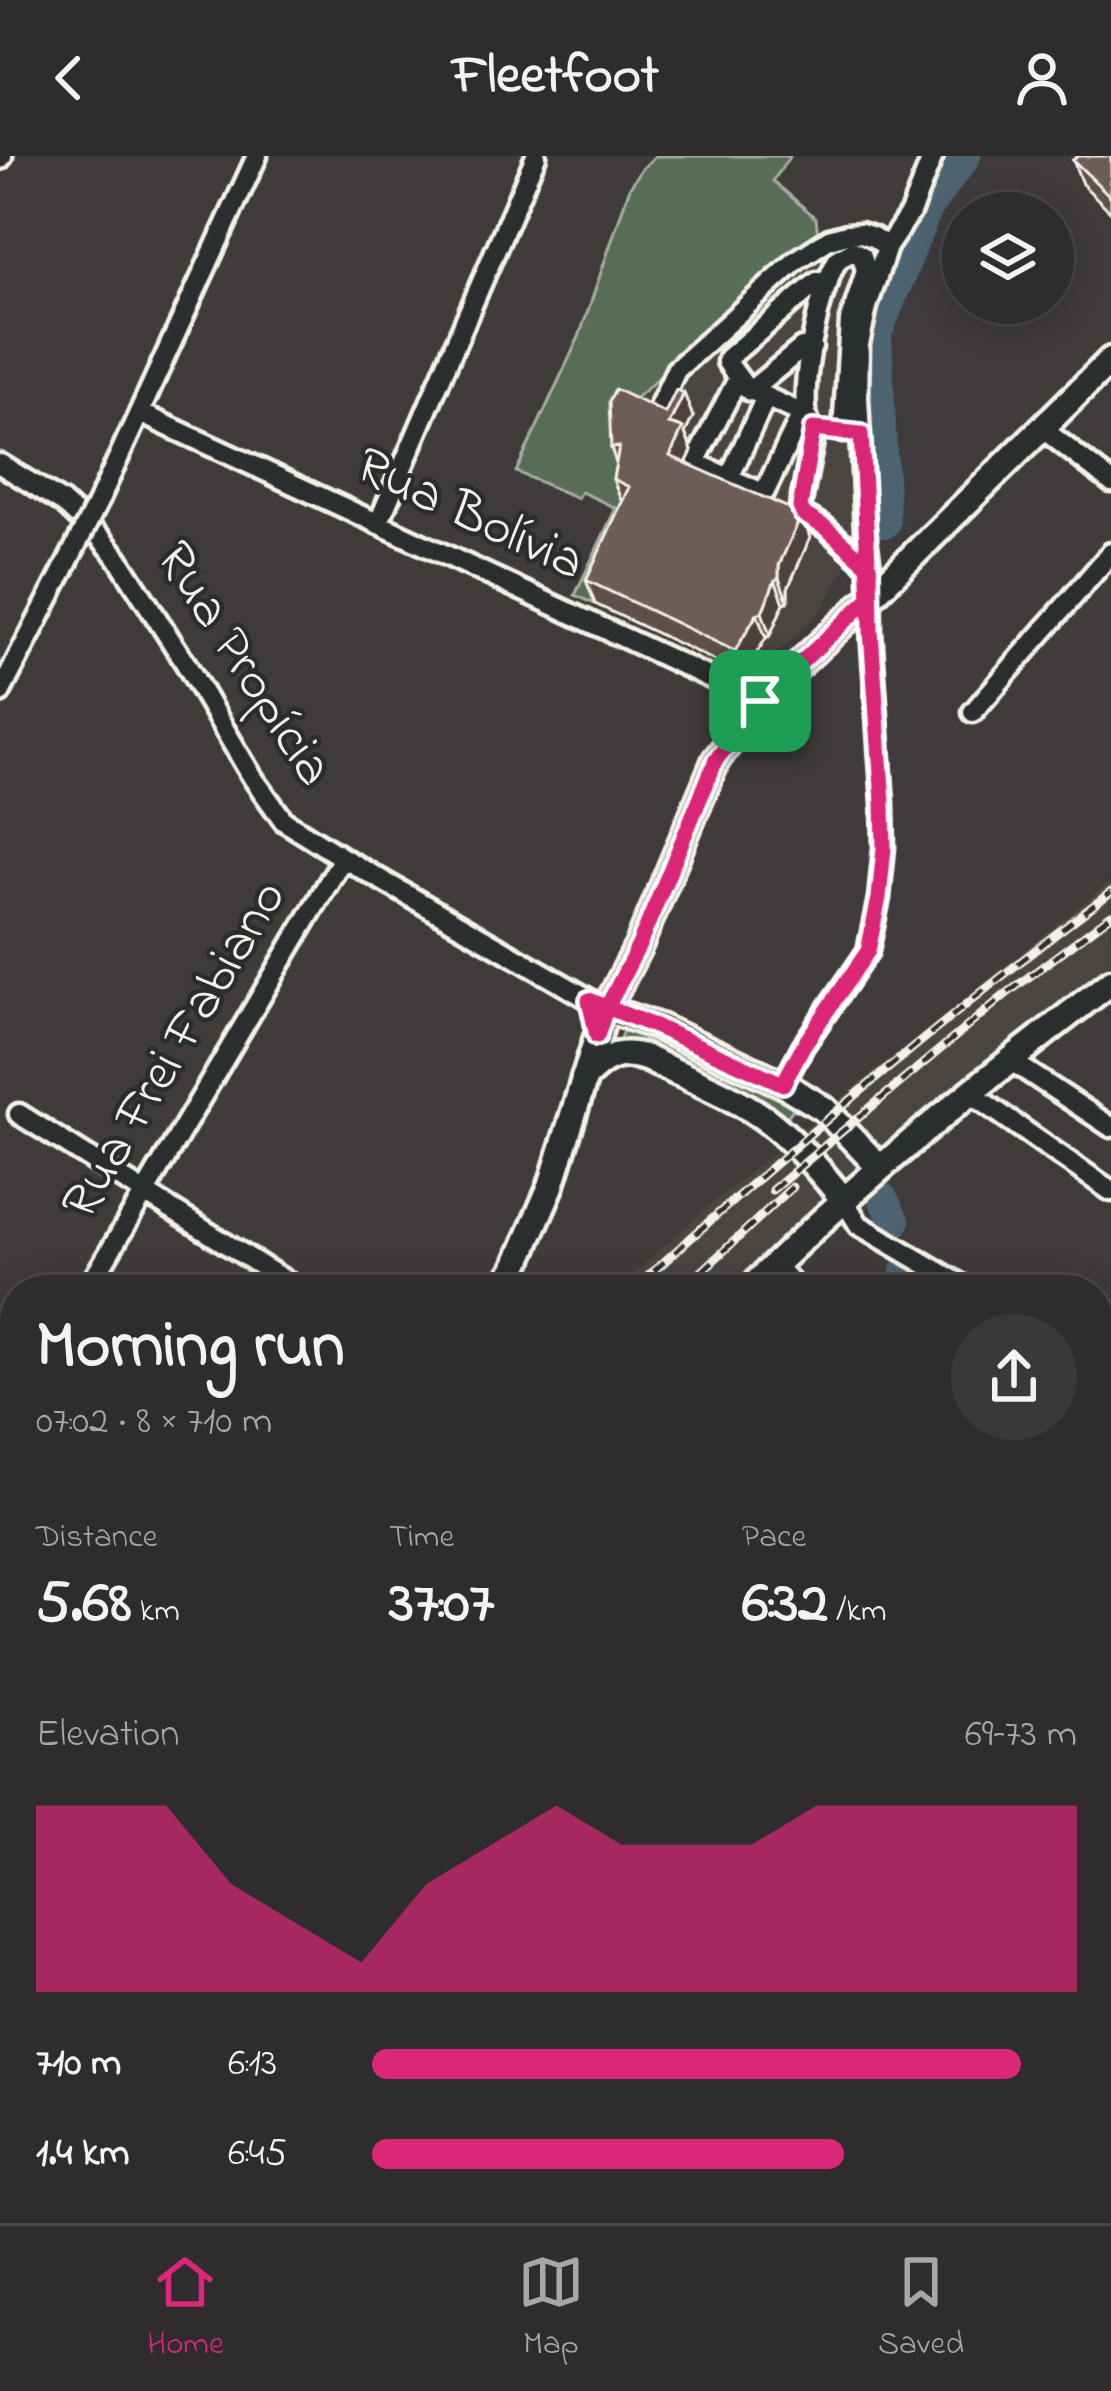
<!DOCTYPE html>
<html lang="en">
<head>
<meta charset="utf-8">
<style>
  :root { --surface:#2e2c2c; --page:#3a3838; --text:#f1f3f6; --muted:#a7a7a9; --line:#494848; --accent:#db2777 }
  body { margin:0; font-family:"Indie Flower",sans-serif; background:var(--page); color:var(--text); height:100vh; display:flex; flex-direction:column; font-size:45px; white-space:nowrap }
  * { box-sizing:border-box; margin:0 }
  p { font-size:39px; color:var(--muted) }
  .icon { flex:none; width:66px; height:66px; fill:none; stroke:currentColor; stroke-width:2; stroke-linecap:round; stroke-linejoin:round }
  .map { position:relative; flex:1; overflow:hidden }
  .details { position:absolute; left:0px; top:1119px; width:1113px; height:948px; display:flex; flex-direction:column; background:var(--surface); border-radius:48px 48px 0 0; box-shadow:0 6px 30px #0003,0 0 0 3px var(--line) }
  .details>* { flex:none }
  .buttons { position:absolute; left:942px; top:36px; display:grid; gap:24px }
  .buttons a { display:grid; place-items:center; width:132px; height:132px; border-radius:50%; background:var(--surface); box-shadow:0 6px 30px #0003,0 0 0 3px var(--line); font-size:60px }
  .pin { position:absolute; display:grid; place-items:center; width:102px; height:102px; color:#fff; margin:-51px; border-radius:24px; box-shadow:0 6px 18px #0006 }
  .round { display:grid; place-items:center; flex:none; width:126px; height:126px; border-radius:63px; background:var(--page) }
  .head { display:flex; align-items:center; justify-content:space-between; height:204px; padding:0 36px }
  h1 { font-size:66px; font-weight:700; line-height:90px }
  .figures { display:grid; grid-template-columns:repeat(3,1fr); gap:18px; height:204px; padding:12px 36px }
  .figures div { display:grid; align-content:center }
  .figures b { font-size:60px; font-weight:700 }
  .figures small { font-size:33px; font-weight:400 }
  .figures p { font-size:33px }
  .chart { height:336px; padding:24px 36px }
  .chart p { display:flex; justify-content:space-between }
  .chart svg { width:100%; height:216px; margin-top:12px; fill:var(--accent); opacity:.7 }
  ul { padding:0 36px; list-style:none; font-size:39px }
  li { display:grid; grid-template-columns:192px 144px 1fr; align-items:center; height:90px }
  li i { height:30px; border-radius:15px; background:var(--accent) }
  header { display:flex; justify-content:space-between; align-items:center; height:156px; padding:0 36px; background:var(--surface); font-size:54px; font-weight:700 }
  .dock { display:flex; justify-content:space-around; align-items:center; height:168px; border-top:3px solid var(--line); background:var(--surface); font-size:33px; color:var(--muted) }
  .dock a { display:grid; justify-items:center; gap:6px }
  .dock .selected { color:var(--accent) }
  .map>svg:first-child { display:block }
  .built { fill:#4c4542 }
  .green { fill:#586d59; stroke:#a6afa0; stroke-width:3 }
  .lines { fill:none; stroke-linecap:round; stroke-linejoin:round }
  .river { stroke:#4d6471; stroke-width:30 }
  .minor-casing { stroke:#f4f1e8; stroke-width:27 }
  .major-casing { stroke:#f4f1e8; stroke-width:33 }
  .minor { stroke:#2a2d2e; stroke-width:18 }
  .major { stroke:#2a2d2e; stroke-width:24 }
  .rail-casing { stroke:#f4f1e8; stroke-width:9 }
  .rail { stroke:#2a2d2e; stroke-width:4.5; stroke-dasharray:14; stroke-linecap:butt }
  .minor-bridge-casing { stroke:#f4f1e8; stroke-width:27; stroke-linecap:butt }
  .minor-bridge { stroke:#2a2d2e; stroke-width:18 }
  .wall { fill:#5f504a; stroke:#f4f1e8; stroke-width:3 }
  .shaded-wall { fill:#4d413c; stroke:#f4f1e8; stroke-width:3 }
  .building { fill:#6e5d56; stroke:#f4f1e8; stroke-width:3 }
  .route-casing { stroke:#fff; stroke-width:24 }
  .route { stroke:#db2777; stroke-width:15 }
  .labels { text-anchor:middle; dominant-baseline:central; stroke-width:9; stroke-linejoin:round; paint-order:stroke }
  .street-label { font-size:54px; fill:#f4f1e8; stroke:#2a2d2e }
</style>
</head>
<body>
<header><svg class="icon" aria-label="back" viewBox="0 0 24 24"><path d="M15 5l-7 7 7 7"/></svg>Fleetfoot<svg class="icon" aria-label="person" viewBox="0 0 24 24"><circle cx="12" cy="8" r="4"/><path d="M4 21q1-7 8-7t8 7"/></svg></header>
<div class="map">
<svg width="1111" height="2067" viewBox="0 0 1111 2067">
  <rect width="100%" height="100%" fill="#3e3b3a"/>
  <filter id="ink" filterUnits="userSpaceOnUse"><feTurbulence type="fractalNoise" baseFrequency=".00833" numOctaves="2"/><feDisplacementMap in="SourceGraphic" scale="24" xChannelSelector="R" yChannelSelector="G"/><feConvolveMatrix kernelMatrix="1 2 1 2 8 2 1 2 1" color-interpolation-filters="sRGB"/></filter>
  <g filter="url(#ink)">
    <!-- built -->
    <path class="built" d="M818,80L833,96L855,88L866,91L872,100L874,120L854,202L856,393L821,455L751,522L595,448L638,355L628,248Z
      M1111,725V806L1067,839L722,1134H615L715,1044Z
      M15,1771V1919L0,1937V1787Z"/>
    <!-- green -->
    <path class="green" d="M655,0H790L773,25L816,62L818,80L628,249L638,354L595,448L575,439L616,352L581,336L577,342L516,316L579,181L630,31L641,14Z
      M624,872L655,880L801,948L798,955L793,953L787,961L800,975L797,977L644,890L619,885Z
      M15,1648V1821L0,1835V1674Z"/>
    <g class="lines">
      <!-- river -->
      <path class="river" d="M885,367L877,178L928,51L966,0
        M882,1041L895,1066
        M901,1134L905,1117
        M1098,1870L1111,1898"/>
      <defs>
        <path id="minor" d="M0,3L2,0
          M738,223L697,302L700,309L760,336L765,335L802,258
          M750,235L802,192L812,191
          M140,257L760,545
          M805,259L746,232L727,206L728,202L817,126L828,127
          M654,262L676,214L797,104L829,83L847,78L861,77L873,81L887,91
          M1043,273L1111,326
          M843,276L850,165L866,115L862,100L853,95L838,103C819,135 803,217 806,254C806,264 813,271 814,281L800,351L803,358L826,372L870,411
          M0,308L62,346L102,383L118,402L186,508L253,622L284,665L343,702L606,853
          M729,322L766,241
          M100,342L257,0
          M378,368L536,0
          M0,537L64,413
          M973,556L1111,397
          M1010,904L1111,971
          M783,928L803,890L868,795L879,742L884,692L883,647L871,475L870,411L865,374L858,242L859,188L867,151L887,91L910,57L933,0
          M969,936L1111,1035
          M19,958L300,1134
          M843,1043L859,1069L970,1134
          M775,1109L797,1134
          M87,1134L343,702
          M1098,1209L1111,1217
          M0,1210L15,1216
          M0,1280L15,1255
          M1098,1454L1111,1447
          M1098,1490L1111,1519
          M1098,1814L1111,1808
          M0,2010L15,1983
          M440,2052L458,2067
          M570,2052L582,2062
          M151,2067L160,2052"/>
        <path id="major" d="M606,853L659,871L783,928L824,953L879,1011
          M584,922C604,902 618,893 646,902C686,922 737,940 772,968C798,989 822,1017 843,1043
          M502,1134L515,1113L551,1030L606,853L639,789L716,604L760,545L870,442L1111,204
          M749,1134C864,1020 983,924 1111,826
          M1098,1550L1111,1542
          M0,1626L15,1598
          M0,1953L15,1938
          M916,2052L924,2067
          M734,2067L738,2052"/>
      </defs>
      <!-- minor casing -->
      <use href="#minor" class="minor-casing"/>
      <!-- major casing -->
      <use href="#major" class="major-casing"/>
      <!-- minor -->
      <use href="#minor" class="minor"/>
      <!-- major -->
      <use href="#major" class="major"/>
      <defs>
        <path id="rail" d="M772,1034L1005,839L1111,759
          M633,1134C787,994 945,861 1111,736
          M682,1134L792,1031
          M0,1857L15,1844
          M0,1888L15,1874"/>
      </defs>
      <!-- rail casing -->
      <use href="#rail" class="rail-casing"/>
      <!-- rail -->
      <use href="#rail" class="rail"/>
      <defs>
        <path id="minor-bridge" d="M64,413L100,342"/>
      </defs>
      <!-- minor-bridge casing -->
      <use href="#minor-bridge" class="minor-bridge-casing"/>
      <!-- minor-bridge -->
      <use href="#minor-bridge" class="minor-bridge"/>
    </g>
    <!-- wall -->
    <path class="wall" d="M1111,0V56L1082,28L1073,4Z
      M665,257L693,261L685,277L692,295L686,307L810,382L788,432V446L784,447L770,479L766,482L743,518L595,448L586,424L622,347L613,323L616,307L611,292Z
      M184,2052L214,2057V2052H247L264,2067H193L188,2063Z
      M458,2052H506L505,2057L511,2067H469L465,2057Z
      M506,2052H565L579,2067H582H516H524L520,2056L515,2061Z
      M594,2052H642L644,2058L637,2064L627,2057L638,2067H603Z
      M666,2052H724L720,2067L714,2063L715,2067H660L668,2062L665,2054Z"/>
    <!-- shaded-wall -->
    <path class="shaded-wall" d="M684,237L693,261L685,277L692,295L678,324L670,300L669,268Z
      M802,358L810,382L788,432V446L779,422V409Z
      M775,424L784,447L770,479L762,456Z
      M757,458L766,482L743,518L735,495Z
      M642,2052L644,2058L637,2064L635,2058Z
      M688,2052L692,2064L690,2067H680L679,2064Z
      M716,2052H724L720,2067L715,2056Z"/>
    <!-- building -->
    <path class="building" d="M1078,0H1111V41L1073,4Z
      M615,233L665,257L676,234L684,237L669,268L683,272L670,300L802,358L779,409V422L775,424L762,456L757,458L735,495L586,424L629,331L613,323L619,291L611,292L609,245Z
      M185,2052H209L214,2057L217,2053L215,2052H247L264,2067H233L231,2066L234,2063L229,2059L227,2062L222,2057L215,2067H199L201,2065Z
      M389,2052H422L410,2067H392L383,2059Z
      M425,2052H428L447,2067H413Z
      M466,2052H492L480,2067L464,2055Z
      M495,2052H499L509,2059L503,2067H483Z
      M523,2052H548L547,2053L552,2057L556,2052H565L577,2061L572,2067H539L541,2065L533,2058L528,2063L534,2067H524L528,2063L520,2056Z
      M599,2052H606L612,2058L617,2052H622L638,2067H614L612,2065L610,2067H606L601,2062L603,2055Z
      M666,2052H702L712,2060L709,2067H686L695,2057L688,2052L679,2064L665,2054Z"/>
  </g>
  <g class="lines" filter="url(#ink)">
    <defs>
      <path id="route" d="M760,545L716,604L639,789L606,853L597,880L589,844L659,872L783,928L803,890L868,795L879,742L884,692L883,646L871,475L870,411L826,372L803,358L800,351L813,273L861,278L870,442L760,545"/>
    </defs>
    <!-- route casing -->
    <use href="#route" class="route-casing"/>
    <!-- route -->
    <use href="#route" class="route"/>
  </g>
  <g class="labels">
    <!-- street labels -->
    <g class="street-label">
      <text transform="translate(469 360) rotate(25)">Rua Bolívia</text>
      <text transform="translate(242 509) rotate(57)">Rua Propícia</text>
      <text transform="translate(176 895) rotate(-59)">Rua Frei Fabiano</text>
    </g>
  </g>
</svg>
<div class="buttons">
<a><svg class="icon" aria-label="layers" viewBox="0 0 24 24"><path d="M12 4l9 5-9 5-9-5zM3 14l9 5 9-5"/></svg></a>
</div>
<div class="pin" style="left:760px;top:545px;background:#1e9e55"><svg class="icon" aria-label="arrive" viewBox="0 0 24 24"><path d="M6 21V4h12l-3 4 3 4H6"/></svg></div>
<section class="details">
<div class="head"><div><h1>Morning run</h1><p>07:02 · 8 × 710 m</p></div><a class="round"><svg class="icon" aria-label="share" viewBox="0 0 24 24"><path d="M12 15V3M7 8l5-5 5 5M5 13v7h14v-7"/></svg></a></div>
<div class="figures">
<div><p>Distance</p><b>5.68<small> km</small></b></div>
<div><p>Time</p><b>37:07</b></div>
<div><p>Pace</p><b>6:32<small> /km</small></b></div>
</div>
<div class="chart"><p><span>Elevation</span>69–73 m</p>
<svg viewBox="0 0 160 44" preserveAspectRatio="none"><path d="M0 44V6L10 6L20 6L30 22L40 30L50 38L60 22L70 14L80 6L90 14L100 14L110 14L120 6L130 6L140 6L150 6L160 6V44z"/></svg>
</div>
<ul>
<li><b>710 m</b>6:13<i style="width:92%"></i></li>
<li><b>1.4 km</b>6:45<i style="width:67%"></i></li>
</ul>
</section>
</div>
<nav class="dock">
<a class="selected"><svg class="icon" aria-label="home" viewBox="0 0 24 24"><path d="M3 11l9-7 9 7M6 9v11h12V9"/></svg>Home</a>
<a><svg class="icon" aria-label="map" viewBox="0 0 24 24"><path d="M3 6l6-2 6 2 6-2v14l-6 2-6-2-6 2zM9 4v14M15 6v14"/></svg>Map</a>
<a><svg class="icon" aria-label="saved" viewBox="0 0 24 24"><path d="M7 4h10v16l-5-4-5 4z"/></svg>Saved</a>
</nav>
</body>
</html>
